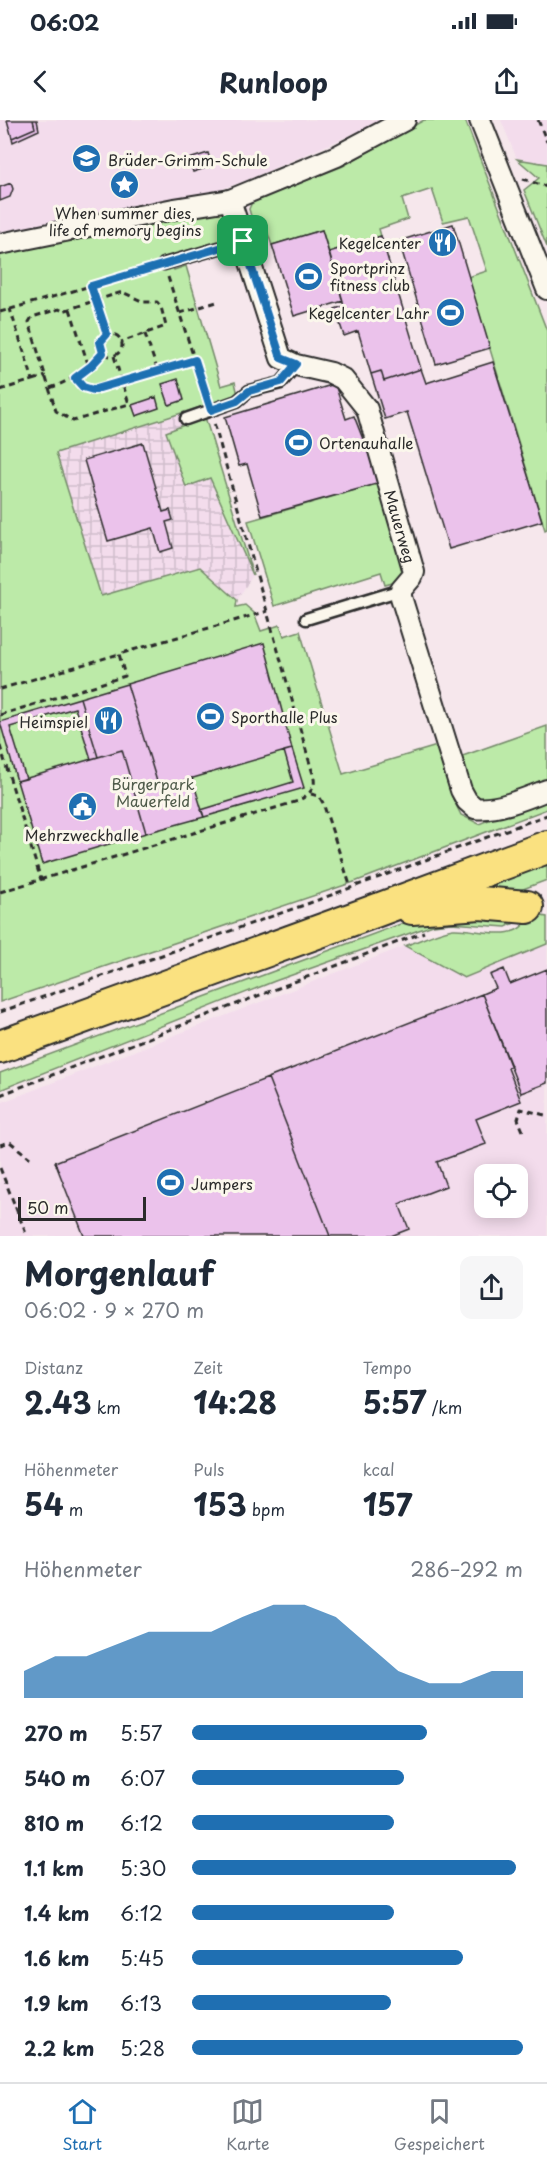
<!DOCTYPE html>
<html lang="de">
<head>
<meta charset="utf-8">
<style>
  :root { --surface:#fff; --page:#f6f6f7; --text:#1f2937; --muted:#747a83; --line:#e0e1e3; --accent:#1f6fb2 }
  body { margin:0; font-family:"Playpen Sans",sans-serif; background:var(--page); color:var(--text); height:100vh; display:flex; flex-direction:column; font-size:22px; white-space:nowrap }
  * { box-sizing:border-box; margin:0 }
  p { font-size:20px; color:var(--muted) }
  .icon { flex:none; width:33px; height:33px; fill:none; stroke:currentColor; stroke-width:2; stroke-linecap:round; stroke-linejoin:round }
  .map { position:relative; height:1116px; overflow:hidden }
  .drawer { display:flex; flex-direction:column; background:var(--surface); flex:1 }
  .drawer>* { flex:none }
  .tools { position:absolute; left:474px; top:1044px; display:grid; gap:12px }
  .tools a { display:grid; place-items:center; width:54px; height:54px; border-radius:12px; background:var(--surface); box-shadow:0 3px 15px #0003; font-size:30px }
  .scale { position:absolute; left:18px; bottom:15px; width:128px; box-sizing:border-box; padding-left:6px; border:3px solid #2b2b2b; border-top:0; font-size:16px; line-height:21px; white-space:nowrap; color:#2b2b2b; -webkit-text-stroke:4px #fbf7ec; paint-order:stroke }
  .pin { position:absolute; display:grid; place-items:center; width:51px; height:51px; color:#fff; margin:-26px; border-radius:12px; box-shadow:0 3px 9px #0006 }
  .round { display:grid; place-items:center; flex:none; width:63px; height:63px; border-radius:12px; background:var(--page) }
  .summary { display:flex; align-items:center; justify-content:space-between; height:102px; padding:0 24px }
  h1 { font-size:33px; font-weight:700; line-height:45px }
  .metrics { display:grid; grid-template-columns:repeat(3,1fr); gap:9px; height:102px; padding:6px 24px }
  .metrics div { display:grid; align-content:center }
  .metrics b { font-size:30px; font-weight:700 }
  .metrics small { font-size:16px; font-weight:400 }
  .metrics p { font-size:16px }
  .chart { height:168px; padding:12px 24px }
  .chart p { display:flex; justify-content:space-between }
  .chart svg { width:100%; height:108px; margin-top:6px; fill:var(--accent); opacity:.7 }
  ul { padding:0 24px; list-style:none; font-size:20px }
  li { display:grid; grid-template-columns:96px 72px 1fr; align-items:center; height:45px }
  li i { height:15px; border-radius:8px; background:var(--accent) }
  .status { display:flex; justify-content:space-between; align-items:center; height:42px; padding:0 30px; background:var(--surface); direction:ltr }
  .status svg { height:16px; fill:currentColor }
  header { display:flex; justify-content:space-between; align-items:center; height:78px; padding:0 24px; background:var(--surface); font-size:27px; font-weight:700 }
  .tabs { display:flex; justify-content:space-around; align-items:center; height:84px; border-top:2px solid var(--line); background:var(--surface); font-size:16px; color:var(--muted) }
  .tabs a { display:grid; justify-items:center; gap:3px }
  .tabs .on { color:var(--accent) }
  .map>svg:first-child { display:block }
  .built { fill:#f3dcec; fill-rule:evenodd }
  .industrial { fill:url(#industrial-grid) }
  .green { fill:#bceaa8; stroke:#748a6a; stroke-width:1.5 }
  .building { fill:#ebc2eb; stroke:#2b2b2b; stroke-width:1.5 }
  .lines { fill:none; stroke-linecap:round; stroke-linejoin:round }
  .service-casing { stroke:#2b2b2b; stroke-width:15 }
  .minor-casing { stroke:#2b2b2b; stroke-width:24 }
  .primary-casing { stroke:#2b2b2b; stroke-width:36 }
  .path { stroke:#2b2b2b; stroke-width:3; stroke-dasharray:6 4.5; stroke-linecap:butt }
  .service { stroke:#fbf7ec; stroke-width:10 }
  .minor { stroke:#fbf7ec; stroke-width:20 }
  .primary { stroke:#fae180; stroke-width:32 }
  .route-casing { stroke:#fff; stroke-width:12 }
  .route { stroke:#1f6fb2; stroke-width:8 }
  .labels { text-anchor:middle; dominant-baseline:central; stroke-width:6; stroke-linejoin:round; paint-order:stroke }
  .poi-label { font-size:15px; fill:#2b2b2b; stroke:#fbf7ec; text-anchor:start }
  .street-label { font-size:15px; fill:#2b2b2b; stroke:#fbf7ec }
  .park-label { font-size:15px; fill:#4f5b4a; stroke:#fbf7ec }
</style>
</head>
<body>
<div class="status"><b>06:02</b><svg viewBox="0 0 49 12"><path d="M0 12V9h3v3zM5 12V6h3v6zM10 12V3h3v9zM15 12V0h3v12zM26 1h20v11H26zM47 4h2v5h-2z"/></svg></div>
<header><svg class="icon" aria-label="back" viewBox="0 0 24 24"><path d="M15 5l-7 7 7 7"/></svg>Runloop<svg class="icon" aria-label="share" viewBox="0 0 24 24"><path d="M12 15V3M7 8l5-5 5 5M5 13v7h14v-7"/></svg></header>
<div class="map">
<svg width="547" height="1116" viewBox="0 0 547 1116">
  <defs>
    <pattern id="industrial-grid" width="8" height="8" patternUnits="userSpaceOnUse" patternTransform="scale(1.5)"><rect width="8" height="8" fill="#f3dcec"/><path d="M0 4h8M4 0v8" fill="none" stroke="#d0bdcb"/></pattern>
  </defs>
  <rect width="100%" height="100%" fill="#f6e7ec"/>
  <filter id="ink" filterUnits="userSpaceOnUse"><feTurbulence type="fractalNoise" baseFrequency=".0167" numOctaves="2"/><feDisplacementMap in="SourceGraphic" scale="12" xChannelSelector="R" yChannelSelector="G"/><feConvolveMatrix kernelMatrix="1 2 1 2 8 2 1 2 1" color-interpolation-filters="sRGB"/></filter>
  <g filter="url(#ink)">
    <!-- built -->
    <path class="built" d="M0,0H380L364,9L247,60L197,78L0,115Z
      M501,0H547V61L523,46L517,39Z
      M547,824V1116H0V983L405,826L464,858ZM484,1054H518V1088H484Z"/>
    <!-- industrial -->
    <path class="industrial" d="M184,293L221,386L253,455L237,480L236,488L117,526L56,333Z"/>
    <!-- green -->
    <path class="green" d="M424,0H465L547,211V409L545,410L468,157L487,151L469,96L443,102L432,69L402,79L408,99L379,109L381,116L329,132L322,110L272,125L264,103L254,107L249,89L252,82L343,46Z
      M517,39L547,44V127L524,70L539,58Z
      M221,88L232,119L170,138L174,150L186,146L221,266L235,262L238,275L56,333L101,476L200,447L237,480L236,487L245,485L254,493L261,511L280,505L284,516L300,511L343,654L437,626L453,679L461,695L479,704L547,677V689L357,761L0,882V134Z
      M205,297L252,452L253,455L210,358L186,367L166,312Z
      M380,363L408,452L404,460L385,465L381,452L274,486L248,401Z
      M547,606V660L495,679H483L470,672L457,638Z
      M547,738V760L510,774L476,770Z
      M430,793L517,802L506,807L451,803L433,805L275,861L0,970V953Z
      M529,794L547,797V824L464,858L405,826C419,821 441,810 454,809C477,808 521,826 529,794Z"/>
    <!-- building -->
    <path class="building" d="M7,0H33L35,8L12,18Z
      M33,0H37L39,10L13,22L12,18L35,8Z
      M208,33L212,46L193,52L189,39Z
      M11,63L13,69L10,77L0,81V67Z
      M453,104L490,228L436,244L399,121Z
      M322,110L343,181L294,196L272,125Z
      M381,116L421,249L384,261L381,251L371,254L358,211L344,216L335,189L344,186L329,132Z
      M493,242L542,401L449,429L407,292L385,299L371,254L381,251L384,261L421,249L426,263Z
      M178,259L184,280L169,285L162,264Z
      M335,264L346,299L354,296L380,363L262,396L247,344L239,346L225,297Z
      M156,277L159,288L136,296L132,285Z
      M143,323L163,392L170,390L173,400L166,402L173,428L160,432L153,408L108,421L84,340Z
      M264,523L292,629L159,668L127,564Z
      M127,564L159,668L192,658L204,697L146,713L122,630L98,637L80,578Z
      M80,578L98,637L91,639L75,588L10,607L26,659L17,661L0,602Z
      M292,629L304,668L204,697L201,690L293,662L284,631Z
      M122,630L146,713L42,744L17,661Z
      M504,849L510,864L547,849V963L521,973L482,874L496,868L490,855Z
      M482,874L511,946L508,948L521,981L476,999L486,1024L437,1042L446,1066L399,1084L409,1109L391,1116H330L268,958Z
      M268,958L330,1116H84L55,1042Z"/>
    <g class="lines">
      <defs>
        <path id="service" d="M164,144L243,121
          M186,299L237,281L249,271L281,263L296,245
          M306,499L401,470"/>
        <g id="minor">
          <path id="s1" d="M405,0L337,36L230,80L281,238L296,245L331,253L343,259L367,289L414,452L412,457L401,470V477L461,670L467,681L475,688C496,691 527,678 547,670"/>
          <path d="M480,0L547,169"/>
          <path d="M0,124L174,89L230,80"/>
        </g>
        <path id="primary" d="M412,788L480,783L527,787
          M0,927L375,791L547,727"/>
      </defs>
      <!-- service casing -->
      <use href="#service" class="service-casing"/>
      <!-- minor casing -->
      <use href="#minor" class="minor-casing"/>
      <!-- primary casing -->
      <use href="#primary" class="primary-casing"/>
      <!-- path -->
      <path class="path" d="M538,0L547,22
        M523,59L547,67
        M168,157L207,279
        M91,166L107,214
        M70,189L89,247
        M0,192L153,148
        M180,193L220,181
        M100 225a11 11 0 1 1 22 0a11 11 0 1 1-22 0Z
        M145,214L158,252
        M114,236L129,284L73,301L56,291L29,202L32,197L59,189L63,191L122,172L144,182H157L161,187L166,206L121,222
        M75,258L83,267L93,270L195,240
        M33,260L46,256
        M50,268C72,260 87,251 103,233
        M0,270L33,260L10,189
        M0,569L119,534
        M0,595L125,556L119,534L268,491
        M0,626L41,760
        M311,674L319,676L323,683L351,768
        M0,772L298,681C322,667 314,660 308,637L214,303
        M0,892L307,784L547,695
        M0,975L424,812
        M523,1011L518,999L521,989L545,995
        M0,1025L10,1022L30,1038
        M0,1048L27,1116"/>
      <!-- service -->
      <use href="#service" class="service"/>
      <!-- minor -->
      <use href="#minor" class="minor"/>
      <!-- primary -->
      <use href="#primary" class="primary"/>
    </g>
  </g>
  <g class="lines" filter="url(#ink)">
    <defs>
      <path id="route" d="M243,121L281,238L296,244L281,262L249,271L237,281L211,290L195,240L93,270L83,267L75,258L91,246L103,233L100,222L107,214L91,166Z"/>
    </defs>
    <!-- route casing -->
    <use href="#route" class="route-casing"/>
    <!-- route -->
    <use href="#route" class="route"/>
  </g>
  <!-- icons -->
  <defs>
    <symbol id="school-disc" viewBox="-11 -11 22 22"><circle r="9.5" fill="#1f6fb2" stroke="#fbf7ec"/><path d="M0-5L7-2L0 1L-7-2ZM-4 1L0 2.5L4 1V4Q0 6-4 4Z" fill="#fff"/></symbol>
    <symbol id="sight-disc" viewBox="-11 -11 22 22"><circle r="9.5" fill="#1f6fb2" stroke="#fbf7ec"/><path d="M0-6L1.8-2.2L6-1.7L2.9 1.2L3.7 5.4L0 3.3L-3.7 5.4L-2.9 1.2L-6-1.7L-1.8-2.2Z" fill="#fff"/></symbol>
    <symbol id="restaurant-disc" viewBox="-11 -11 22 22"><circle r="9.5" fill="#1f6fb2" stroke="#fbf7ec"/><path d="M-5-6h1v4h1v-4h1v4h1v-4h1v5L-1.5 .5V6h-2V.5L-5-1ZM5-6V6H3V1.5H1.5Q1.5-4 5-6Z" fill="#fff"/></symbol>
    <symbol id="stadium-disc" viewBox="-11 -11 22 22"><circle r="9.5" fill="#1f6fb2" stroke="#fbf7ec"/><path d="M0-5a6.5 5 0 1 0 0 10a6.5 5 0 1 0 0-10ZM-3.5-1.8h7v3.6h-7Z" fill="#fff"/></symbol>
    <symbol id="civic-disc" viewBox="-11 -11 22 22"><circle r="9.5" fill="#1f6fb2" stroke="#fbf7ec"/><path d="M-.6-6.5H3V-4.5H.6V-3L4-1V1h2V6H-6V1h2V-1L-.6-3ZM-1.2 2.5V6h2.4V2.5Z" fill="#fff"/></symbol>
  </defs>
  <g fill-rule="evenodd">
    <use href="#school-disc" x="70" y="22" width="33" height="33"/>
    <use href="#sight-disc" x="108" y="48" width="33" height="33"/>
    <use href="#restaurant-disc" x="426" y="106" width="33" height="33"/>
    <use href="#stadium-disc" x="292" y="140" width="33" height="33"/>
    <use href="#stadium-disc" x="434" y="176" width="33" height="33"/>
    <use href="#stadium-disc" x="282" y="306" width="33" height="33"/>
    <use href="#stadium-disc" x="194" y="580" width="33" height="33"/>
    <use href="#restaurant-disc" x="92" y="584" width="33" height="33"/>
    <use href="#civic-disc" x="66" y="670" width="33" height="33"/>
    <use href="#stadium-disc" x="154" y="1046" width="33" height="33"/>
  </g>
  <g class="labels">
    <!-- poi labels -->
    <g class="poi-label">
      <text x="108" y="39">Brüder-Grimm-Schule</text>
      <text x="125" y="92" text-anchor="middle">When summer dies,<tspan x="125" dy="17">life of memory begins</tspan></text>
      <text x="421" y="122" text-anchor="end">Kegelcenter</text>
      <text x="330" y="147">Sportprinz<tspan x="330" dy="17">fitness club</tspan></text>
      <text x="429" y="192" text-anchor="end">Kegelcenter Lahr</text>
      <text x="319" y="322">Ortenauhalle</text>
      <text x="231" y="596">Sporthalle Plus</text>
      <text x="88" y="601" text-anchor="end">Heimspiel</text>
      <text x="82" y="714" text-anchor="middle">Mehrzweckhalle</text>
      <text x="191" y="1063">Jumpers</text>
    </g>
    <!-- street labels -->
    <g class="street-label">
      <text stroke="none"><textPath href="#s1" startOffset="585">Mauerweg</textPath></text>
    </g>
    <!-- park labels -->
    <g class="park-label">
      <text x="153" y="663">Bürgerpark<tspan x="153" dy="17">Mauerfeld</tspan></text>
    </g>
  </g>
</svg>
<div class="tools">
<a><svg class="icon" aria-label="locate" viewBox="0 0 24 24"><circle cx="12" cy="12" r="6"/><path d="M12 2v4M12 18v4M2 12h4M18 12h4"/></svg></a>
</div>
<div class="scale">50 m</div>
<div class="pin" style="left:243px;top:121px;background:#1e9e55"><svg class="icon" aria-label="arrive" viewBox="0 0 24 24"><path d="M6 21V4h12l-3 4 3 4H6"/></svg></div>
</div>
<section class="drawer">
<div class="summary"><div><h1>Morgenlauf</h1><p>06:02 · 9 × 270 m</p></div><a class="round"><svg class="icon" aria-label="share" viewBox="0 0 24 24"><path d="M12 15V3M7 8l5-5 5 5M5 13v7h14v-7"/></svg></a></div>
<div class="metrics">
<div><p>Distanz</p><b>2.43<small> km</small></b></div>
<div><p>Zeit</p><b>14:28</b></div>
<div><p>Tempo</p><b>5:57<small> /km</small></b></div>
</div>
<div class="metrics">
<div><p>Höhenmeter</p><b>54<small> m</small></b></div>
<div><p>Puls</p><b>153<small> bpm</small></b></div>
<div><p>kcal</p><b>157</b></div>
</div>
<div class="chart"><p><span>Höhenmeter</span>286–292 m</p>
<svg viewBox="0 0 160 44" preserveAspectRatio="none"><path d="M0 44V33L10 27L20 27L30 22L40 17L50 17L60 17L70 11L80 6L90 6L100 11L110 22L120 33L130 38L140 38L150 33L160 33V44z"/></svg>
</div>
<ul>
<li><b>270 m</b>5:57<i style="width:71%"></i></li>
<li><b>540 m</b>6:07<i style="width:64%"></i></li>
<li><b>810 m</b>6:12<i style="width:61%"></i></li>
<li><b>1.1 km</b>5:30<i style="width:98%"></i></li>
<li><b>1.4 km</b>6:12<i style="width:61%"></i></li>
<li><b>1.6 km</b>5:45<i style="width:82%"></i></li>
<li><b>1.9 km</b>6:13<i style="width:60%"></i></li>
<li><b>2.2 km</b>5:28<i style="width:100%"></i></li>
</ul>
</section>
<nav class="tabs">
<a class="on"><svg class="icon" aria-label="home" viewBox="0 0 24 24"><path d="M3 11l9-7 9 7M6 9v11h12V9"/></svg>Start</a>
<a><svg class="icon" aria-label="map" viewBox="0 0 24 24"><path d="M3 6l6-2 6 2 6-2v14l-6 2-6-2-6 2zM9 4v14M15 6v14"/></svg>Karte</a>
<a><svg class="icon" aria-label="saved" viewBox="0 0 24 24"><path d="M7 4h10v16l-5-4-5 4z"/></svg>Gespeichert</a>
</nav>
</body>
</html>
